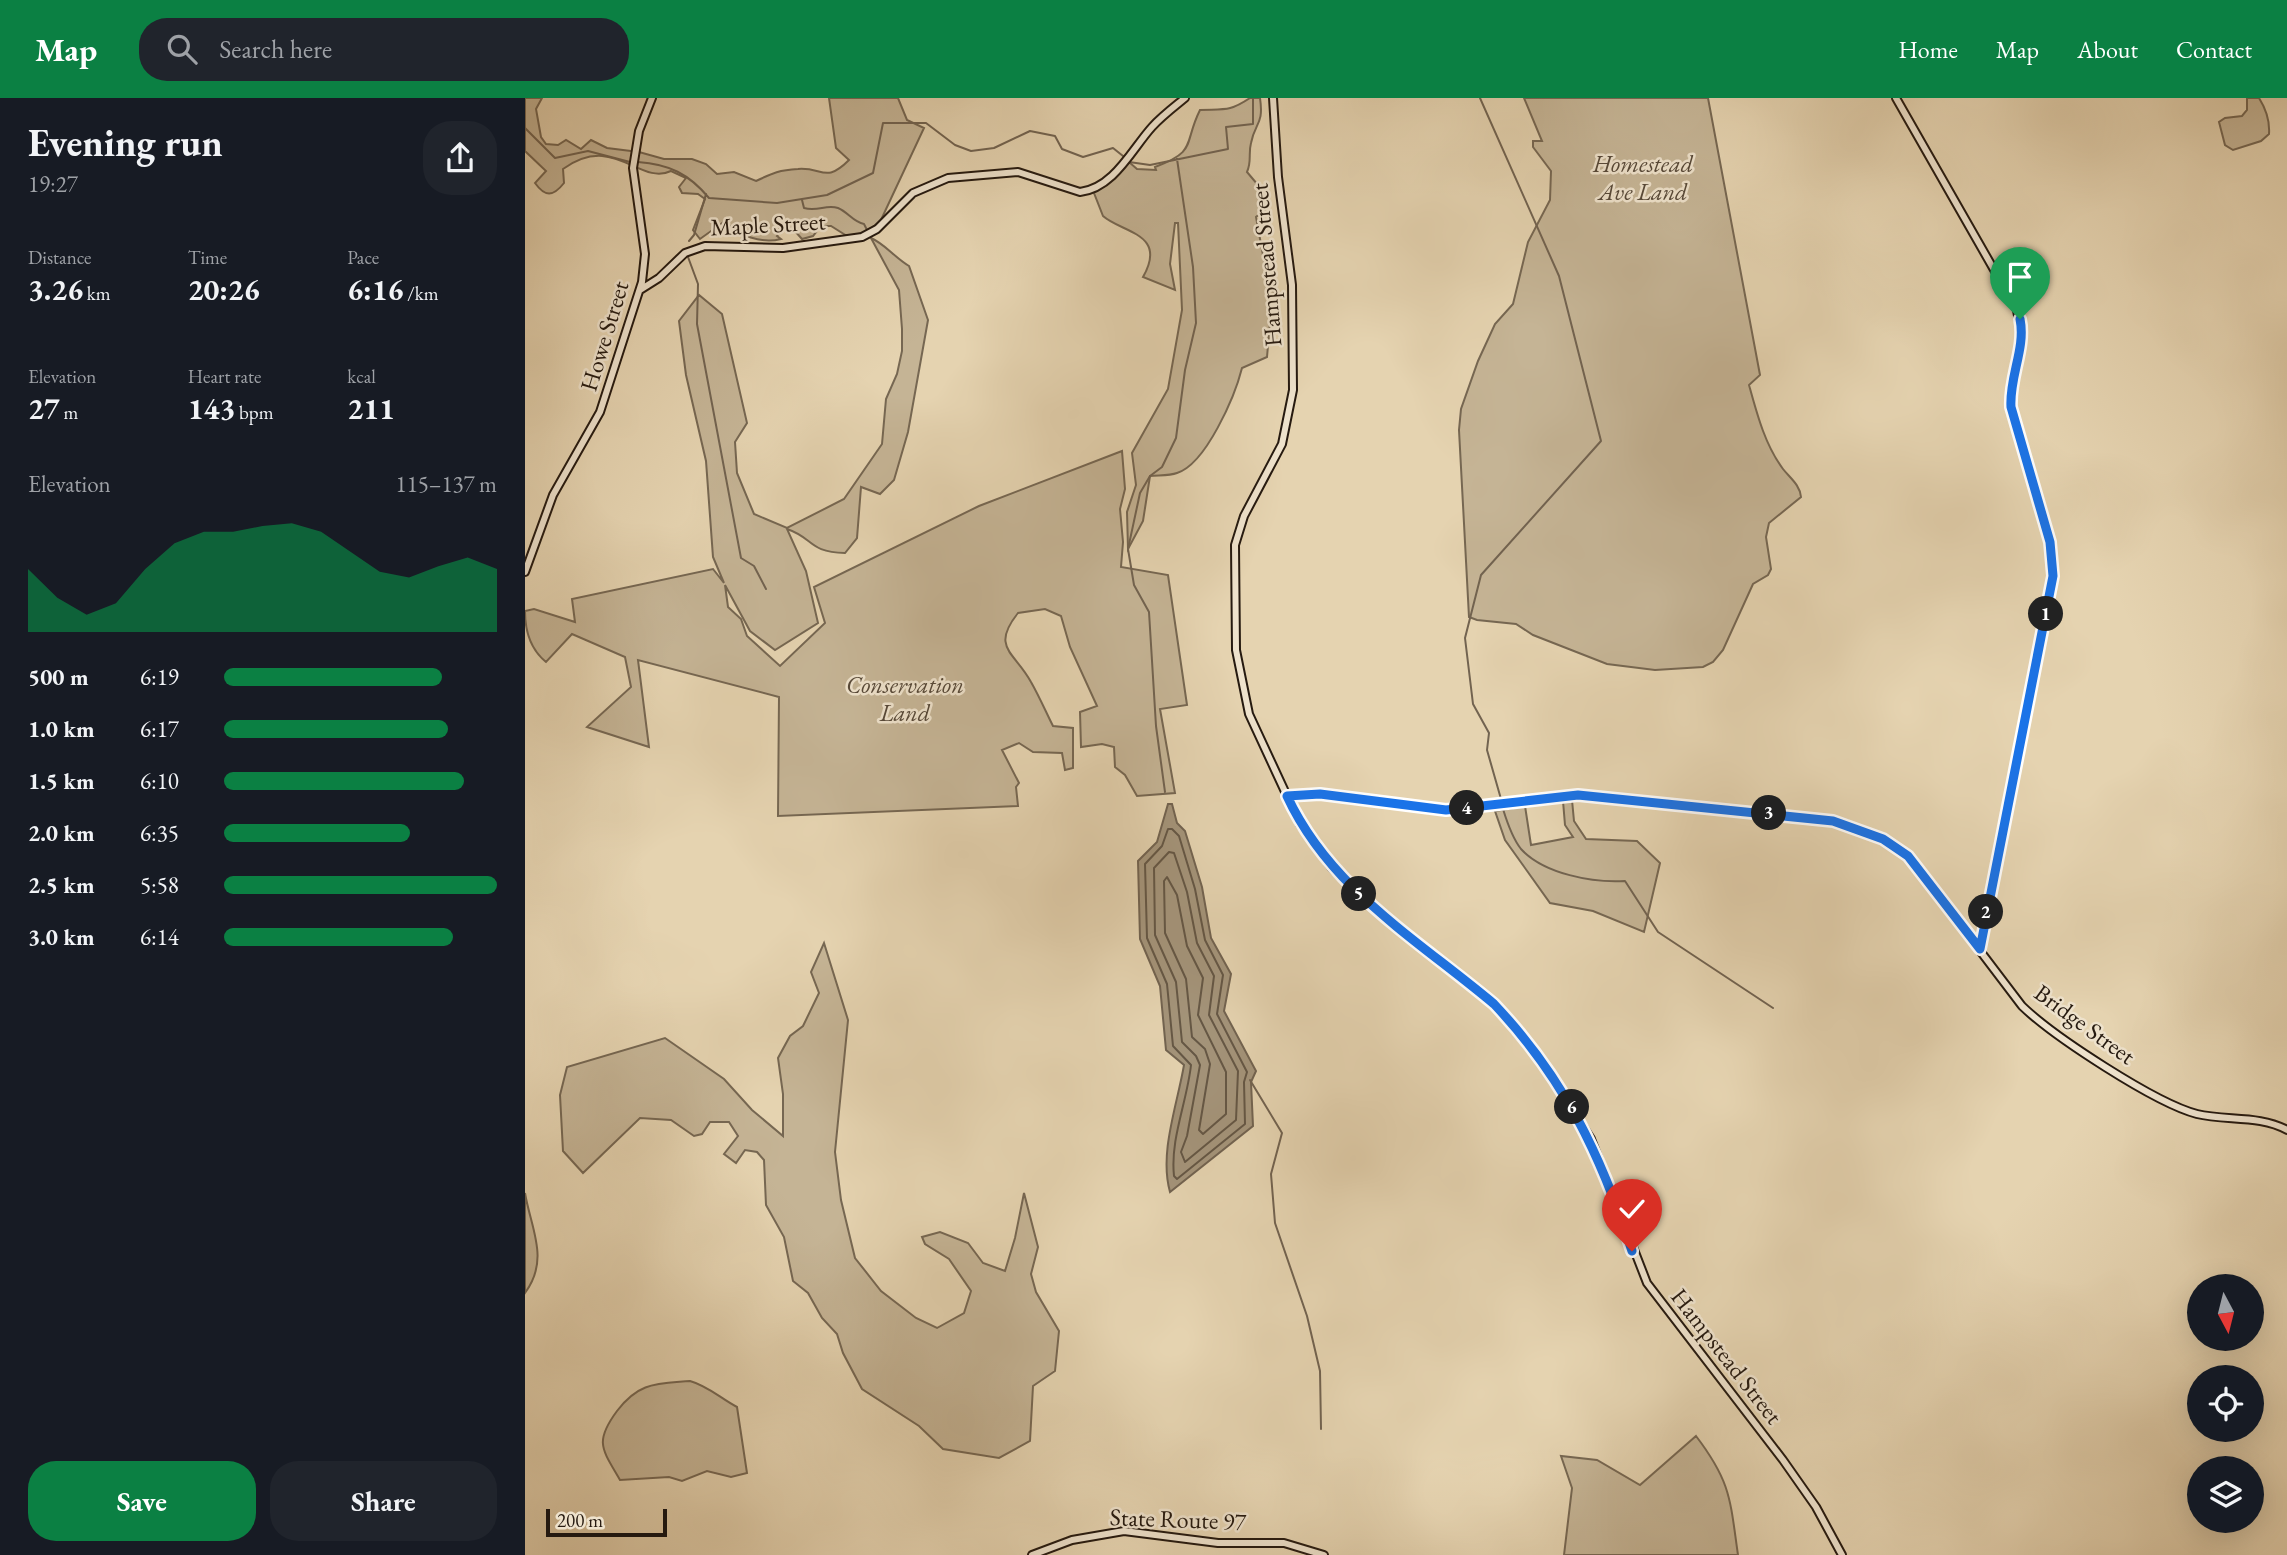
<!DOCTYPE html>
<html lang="en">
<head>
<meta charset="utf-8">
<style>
  :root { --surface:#171b24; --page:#20242c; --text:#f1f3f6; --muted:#9ea1a6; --accent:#0b8043 }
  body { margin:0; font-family:"EB Garamond",serif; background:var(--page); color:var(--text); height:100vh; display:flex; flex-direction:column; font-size:26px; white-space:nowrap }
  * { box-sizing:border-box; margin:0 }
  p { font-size:23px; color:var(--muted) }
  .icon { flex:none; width:38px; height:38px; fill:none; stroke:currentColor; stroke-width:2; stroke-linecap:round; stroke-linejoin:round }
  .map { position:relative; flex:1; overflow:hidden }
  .details { display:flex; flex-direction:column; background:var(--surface); width:525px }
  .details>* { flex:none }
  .needle { width:46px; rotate:173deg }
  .tools { position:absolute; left:1662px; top:1176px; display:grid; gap:14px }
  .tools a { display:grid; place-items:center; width:77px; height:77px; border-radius:50%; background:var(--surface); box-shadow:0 7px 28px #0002; font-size:35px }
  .scale { position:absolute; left:21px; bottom:18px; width:121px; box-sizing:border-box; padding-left:7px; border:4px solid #261a10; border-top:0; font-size:19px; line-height:24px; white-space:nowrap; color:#261a10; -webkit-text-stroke:5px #eee2cc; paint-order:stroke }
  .pin { position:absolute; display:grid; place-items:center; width:60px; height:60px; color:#fff; margin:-72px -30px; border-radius:50% 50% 50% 0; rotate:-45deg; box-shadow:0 0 7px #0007 }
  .pin .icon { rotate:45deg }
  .km { position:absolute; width:35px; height:35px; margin:-18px; border-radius:50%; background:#222; color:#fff; font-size:19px; line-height:35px; text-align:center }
  .round { display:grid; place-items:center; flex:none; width:74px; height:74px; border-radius:28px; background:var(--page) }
  .head { display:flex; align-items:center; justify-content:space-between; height:119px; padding:0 28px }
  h1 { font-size:38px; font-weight:700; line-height:52px }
  .figures { display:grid; grid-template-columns:repeat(3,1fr); gap:10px; height:119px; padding:7px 28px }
  .figures div { display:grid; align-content:center }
  .figures b { font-size:30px; font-weight:700 }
  .figures small { font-size:19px; font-weight:400 }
  .figures p { font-size:19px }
  .chart { height:196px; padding:14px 28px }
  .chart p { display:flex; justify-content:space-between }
  .chart svg { width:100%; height:126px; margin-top:7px; fill:var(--accent); opacity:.7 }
  .primary-button { display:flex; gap:14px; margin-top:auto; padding:14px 28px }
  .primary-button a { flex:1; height:80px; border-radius:28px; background:var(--accent); color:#fff; font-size:28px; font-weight:700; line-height:80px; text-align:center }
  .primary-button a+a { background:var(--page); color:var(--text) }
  ul { padding:0 28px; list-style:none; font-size:23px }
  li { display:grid; grid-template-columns:112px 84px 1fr; align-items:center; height:52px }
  li i { height:18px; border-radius:9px; background:var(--accent) }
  header { display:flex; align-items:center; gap:42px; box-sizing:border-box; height:98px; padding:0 35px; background:var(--accent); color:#fff }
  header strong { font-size:33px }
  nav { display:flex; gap:38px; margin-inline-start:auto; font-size:24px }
  .search { width:490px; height:63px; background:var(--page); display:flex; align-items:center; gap:18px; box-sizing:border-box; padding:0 24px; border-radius:28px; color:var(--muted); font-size:26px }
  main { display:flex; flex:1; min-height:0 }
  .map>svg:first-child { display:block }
  .green { fill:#c5b495; stroke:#766752; stroke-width:2 }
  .water { fill:#a4947a; stroke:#726350; stroke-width:2 }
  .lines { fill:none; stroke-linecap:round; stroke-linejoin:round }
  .shore { stroke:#655745; stroke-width:2 }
  .stream { stroke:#726350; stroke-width:2 }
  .secondary-casing { stroke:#261a10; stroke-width:10 }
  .secondary { stroke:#eee2cc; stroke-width:6 }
  .route-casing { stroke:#fff; stroke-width:14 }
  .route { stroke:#1a73e8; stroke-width:9 }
  .labels { text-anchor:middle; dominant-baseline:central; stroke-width:5; stroke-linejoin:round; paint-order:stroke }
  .park-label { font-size:24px; font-style:italic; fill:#564838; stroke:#eee2cc }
  .street-label { font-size:24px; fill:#261a10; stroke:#eee2cc }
</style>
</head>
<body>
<header>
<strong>Map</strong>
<div class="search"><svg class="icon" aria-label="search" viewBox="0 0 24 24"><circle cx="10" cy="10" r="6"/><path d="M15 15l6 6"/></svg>Search here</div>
<nav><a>Home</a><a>Map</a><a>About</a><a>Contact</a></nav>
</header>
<main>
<section class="details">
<div class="head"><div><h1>Evening run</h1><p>19:27</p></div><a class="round"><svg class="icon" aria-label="share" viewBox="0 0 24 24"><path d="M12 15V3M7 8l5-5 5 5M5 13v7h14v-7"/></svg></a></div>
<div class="figures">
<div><p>Distance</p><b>3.26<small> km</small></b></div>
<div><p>Time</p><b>20:26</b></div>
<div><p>Pace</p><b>6:16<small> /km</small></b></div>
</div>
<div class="figures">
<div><p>Elevation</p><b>27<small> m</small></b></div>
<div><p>Heart rate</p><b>143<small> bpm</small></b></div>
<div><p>kcal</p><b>211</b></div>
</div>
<div class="chart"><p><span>Elevation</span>115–137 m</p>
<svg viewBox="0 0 160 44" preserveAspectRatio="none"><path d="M0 44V22L10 32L20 38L30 34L40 22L50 13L60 9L70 9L80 7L90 6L100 9L110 16L120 23L130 25L140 21L150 18L160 22V44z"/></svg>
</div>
<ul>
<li><b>500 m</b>6:19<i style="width:80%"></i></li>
<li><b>1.0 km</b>6:17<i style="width:82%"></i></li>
<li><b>1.5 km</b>6:10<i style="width:88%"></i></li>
<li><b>2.0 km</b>6:35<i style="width:68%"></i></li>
<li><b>2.5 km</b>5:58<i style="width:100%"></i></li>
<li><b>3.0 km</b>6:14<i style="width:84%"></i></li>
</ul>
<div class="primary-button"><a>Save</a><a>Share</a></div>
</section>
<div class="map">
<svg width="1762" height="1457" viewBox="0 0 1762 1457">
  <rect width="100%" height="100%" fill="#e5d3b0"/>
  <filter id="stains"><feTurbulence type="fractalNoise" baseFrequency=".00286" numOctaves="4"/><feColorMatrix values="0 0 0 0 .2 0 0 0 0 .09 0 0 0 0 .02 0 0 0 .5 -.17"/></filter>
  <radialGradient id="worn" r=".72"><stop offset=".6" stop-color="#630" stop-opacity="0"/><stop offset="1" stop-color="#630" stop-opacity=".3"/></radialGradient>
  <!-- green -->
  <path class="green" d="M0,0H17L11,11L16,39L21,46L33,47L41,42L56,51L66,42L82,50L114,54L139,61H167L181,66L192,76L209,74L231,83C248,75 254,72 273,71C298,69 300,86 324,62L311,50L304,0H373L382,22L399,30L355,124L339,135L322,138L306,128H296L288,138L277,141L269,132L259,129L252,138L256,141C237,146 213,138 200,123L175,141L168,132L180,101L173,96L157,95L154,89L161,80L146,73C114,88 89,34 38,71L39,85C28,99 20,99 10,85L21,73L0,53Z
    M725,0H735C739,27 730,24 726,45C723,56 727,63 722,74L733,87L740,112L731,119L744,190L751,196L746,213L742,259L717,270C710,298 681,366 652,375C644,378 633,377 625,378L618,423L603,451L602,414L611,387L607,355L643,291L657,212L653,125H650L645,166L650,192L618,179C643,135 597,135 578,118L569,95L604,64L612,71L631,72L630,69C673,53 658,46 675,12C700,11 704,14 725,0Z
    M999,0H1183L1235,277L1224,287C1232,316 1240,347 1258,371C1265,380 1275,387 1276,399L1244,425L1241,439L1246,471L1243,477L1228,486L1198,552L1188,564L1178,569L1130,572L1082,566L1008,537L991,526L952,522L944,519L934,332L936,311L953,263L970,226L988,206L1003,144L1025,102L1026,73L1008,49V43H1017Z
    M1722,0H1734C1741,11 1745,22 1744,36L1736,43L1708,52L1700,47L1694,24L1700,20L1717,18L1722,12Z
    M346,140C360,146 369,159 384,168L403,222L383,334L369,382L355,396L336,389L332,440L320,455C283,454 289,440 262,431L281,473L293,525L250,552L225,533L200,487L203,509L216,521L222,538L255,568L300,525L289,489L454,408L597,353L600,391L595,411L598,444L596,469L643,477L662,607L635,611L650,695L612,698L600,677L590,669L589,649L577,646L556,649L555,614L572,608L545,549L536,518L520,511L493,515C465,550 490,554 506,584C514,598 521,614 528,628L548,630V670L540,672L537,655L508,654L494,645L477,652L494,685L491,689L493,708L253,718L254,599L113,562L124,649L62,629L106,589L100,559L47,536L21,564C5,551 0,532 0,513L9,511L50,524L47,501L188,471L199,485L188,459L181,363L161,277L154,223L174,197L197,216L222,325L210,344L212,375L229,416L262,430L319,401L357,346L361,301L372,276L377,253V231L374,192Z
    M1047,702L1049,723L1061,741L1112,743L1135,765L1119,834L1068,813L1025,805L980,742L970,713L1000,708L1006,747L1048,739L1040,727L1038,703Z
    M299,845L323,922L310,1054L316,1102L330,1160L356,1193L391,1220L412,1230L439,1215L446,1193L424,1161L400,1146L397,1139L415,1134L443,1145L458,1165L480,1173L490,1140L499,1095L513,1149L506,1176L511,1194L534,1233L530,1273L508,1288L505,1343L474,1360L418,1351L394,1328L337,1291L318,1255L312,1236L297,1220L283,1195L268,1183L259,1139L241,1107L239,1062L232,1054L220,1052L211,1065L199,1056L213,1038L204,1024H185L177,1036L169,1038L146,1022L115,1020L58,1075L38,1053L35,997L42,969L140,940L199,981L227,1012L258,1038V996L253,960L265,938L278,928L294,895L286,874Z
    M0,1095C6,1131 25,1161 0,1195Z
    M165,1283C183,1288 195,1300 212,1309L222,1375L206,1379L182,1373L157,1383L144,1379L95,1382C77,1351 69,1344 92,1313C114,1284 131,1286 165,1283Z
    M1171,1338C1206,1384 1205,1401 1213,1457H1039L1047,1390L1036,1358L1072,1362L1115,1387Z"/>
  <!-- water -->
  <path class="water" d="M643,706H647L652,725L660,733L677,789L686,840L706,876L699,913L731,973L726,984L728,1028L645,1094C634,1055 652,1008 659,967L641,952L635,888L615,841L613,763L632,744Z"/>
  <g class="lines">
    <!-- shore -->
    <path class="shore" d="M643,731H647L654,738L670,791L680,842L698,877L692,916L722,974L719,984L720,1026L652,1081L649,1078C645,1041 662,1004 666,967L648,948L642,886L622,840L620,766L637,748Z
      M644,754L649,755L662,794L672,845L689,878L684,917L713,973L711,1022L660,1064L656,1054L662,1038L675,967L671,958L657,944L651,884L630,837L629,770Z
      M642,779L652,797L662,848L678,880L673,917L701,974V1016L678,1036L674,1032L685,966L680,951L667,939L661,881L640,835L639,783Z"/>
    <!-- stream -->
    <path class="stream" d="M955,0L1034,178L1076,343L956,477L940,540L948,606L964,635L962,652L976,701
      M0,30L30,60L63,53L105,64
      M113,64C144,66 164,76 184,100L252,105L302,97L348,75L358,25H401L430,47L446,53L469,50L505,33L530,38L537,51L558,59L588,50L598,58
      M604,64L625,67L703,51L701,29L728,26V0
      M277,102L279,110C293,114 301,106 313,110C323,114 328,124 339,126L342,132
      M164,143L169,137L181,96
      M163,159L173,186L172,226L216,460L229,468L241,491
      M640,694L631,628L624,514L609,487L603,451L615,395L625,378L637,369L651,340L660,272L671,225L668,169L652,61
      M978,711C982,724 988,741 996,751C1019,776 1068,785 1100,783L1133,834L1248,910
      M725,982L757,1035L746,1076L750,1125L782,1218L795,1273L796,1331"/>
    <defs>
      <path id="secondary" d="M748,0L753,79L767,187L768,292L757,346L719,418L710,447L711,552L724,616L775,726L807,770L848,810L969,906L1018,966L1066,1041L1122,1185L1258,1362L1291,1409L1317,1457
        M1371,0L1492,212L1497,240L1486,290V309L1525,444L1528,468L1526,487L1455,851
        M115,192L134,180L160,155L180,148L258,150L337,139L352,131L388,95L423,80L493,74L555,94C589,90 607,51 627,29C637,18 649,9 660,0
        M0,474L28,397L75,314L117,184L120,156L108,70L114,33L127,0
        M762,698H813L910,712L1053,697L1253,716L1320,726L1358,741L1383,758L1497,908C1528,938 1630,1005 1672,1016C1701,1023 1735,1017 1762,1032
        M507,1457L547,1442L599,1433L693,1445H759L799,1457"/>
    </defs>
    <!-- secondary casing -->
    <use href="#secondary" class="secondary-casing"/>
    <!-- secondary -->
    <use href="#secondary" class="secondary"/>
  </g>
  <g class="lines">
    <defs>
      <path id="route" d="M1107,1153C1076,1057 1039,980 969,906C893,842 805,791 762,698L795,696L921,712L1053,697L1308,723L1358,741L1383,758L1455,851L1528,478L1525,444L1486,309C1484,279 1501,250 1495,221"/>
    </defs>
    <!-- route casing -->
    <use href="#route" class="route-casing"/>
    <!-- route -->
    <use href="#route" class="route"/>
  </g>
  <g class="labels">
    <!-- park labels -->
    <g class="park-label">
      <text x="1118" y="65">Homestead<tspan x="1118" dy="28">Ave Land</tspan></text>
      <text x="380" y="586">Conservation<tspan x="380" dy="28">Land</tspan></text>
    </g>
    <!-- street labels -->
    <g class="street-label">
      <text transform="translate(243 126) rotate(-3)">Maple Street</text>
      <text transform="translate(741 167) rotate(-95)">Hampstead Street</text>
      <text transform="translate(79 238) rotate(-73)">Howe Street</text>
      <text transform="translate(1560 926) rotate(36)">Bridge Street</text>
      <text transform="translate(1202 1258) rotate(52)">Hampstead Street</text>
      <text transform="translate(653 1421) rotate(2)">State Route 97</text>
    </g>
  </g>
  <rect width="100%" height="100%" filter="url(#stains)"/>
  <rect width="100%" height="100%" fill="url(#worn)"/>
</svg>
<div class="tools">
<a><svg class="needle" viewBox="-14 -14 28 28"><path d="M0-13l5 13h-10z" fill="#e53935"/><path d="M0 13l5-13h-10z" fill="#9ea1a6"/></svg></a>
<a><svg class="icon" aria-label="locate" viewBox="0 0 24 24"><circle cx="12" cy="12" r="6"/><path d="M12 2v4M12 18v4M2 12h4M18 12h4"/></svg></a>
<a><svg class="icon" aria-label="layers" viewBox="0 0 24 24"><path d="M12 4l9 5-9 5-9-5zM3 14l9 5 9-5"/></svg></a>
</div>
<div class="scale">200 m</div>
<div class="pin" style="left:1495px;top:221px;background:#1e9e55"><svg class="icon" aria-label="arrive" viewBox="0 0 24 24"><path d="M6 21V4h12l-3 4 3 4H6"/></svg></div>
<div class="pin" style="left:1107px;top:1153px;background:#d93025"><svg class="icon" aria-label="check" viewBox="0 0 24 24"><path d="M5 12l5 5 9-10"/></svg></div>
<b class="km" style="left:1521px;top:516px">1</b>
<b class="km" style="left:1461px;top:814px">2</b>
<b class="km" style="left:1244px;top:715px">3</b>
<b class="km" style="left:942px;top:710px">4</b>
<b class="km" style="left:834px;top:796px">5</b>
<b class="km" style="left:1047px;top:1009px">6</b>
</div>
</main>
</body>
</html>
